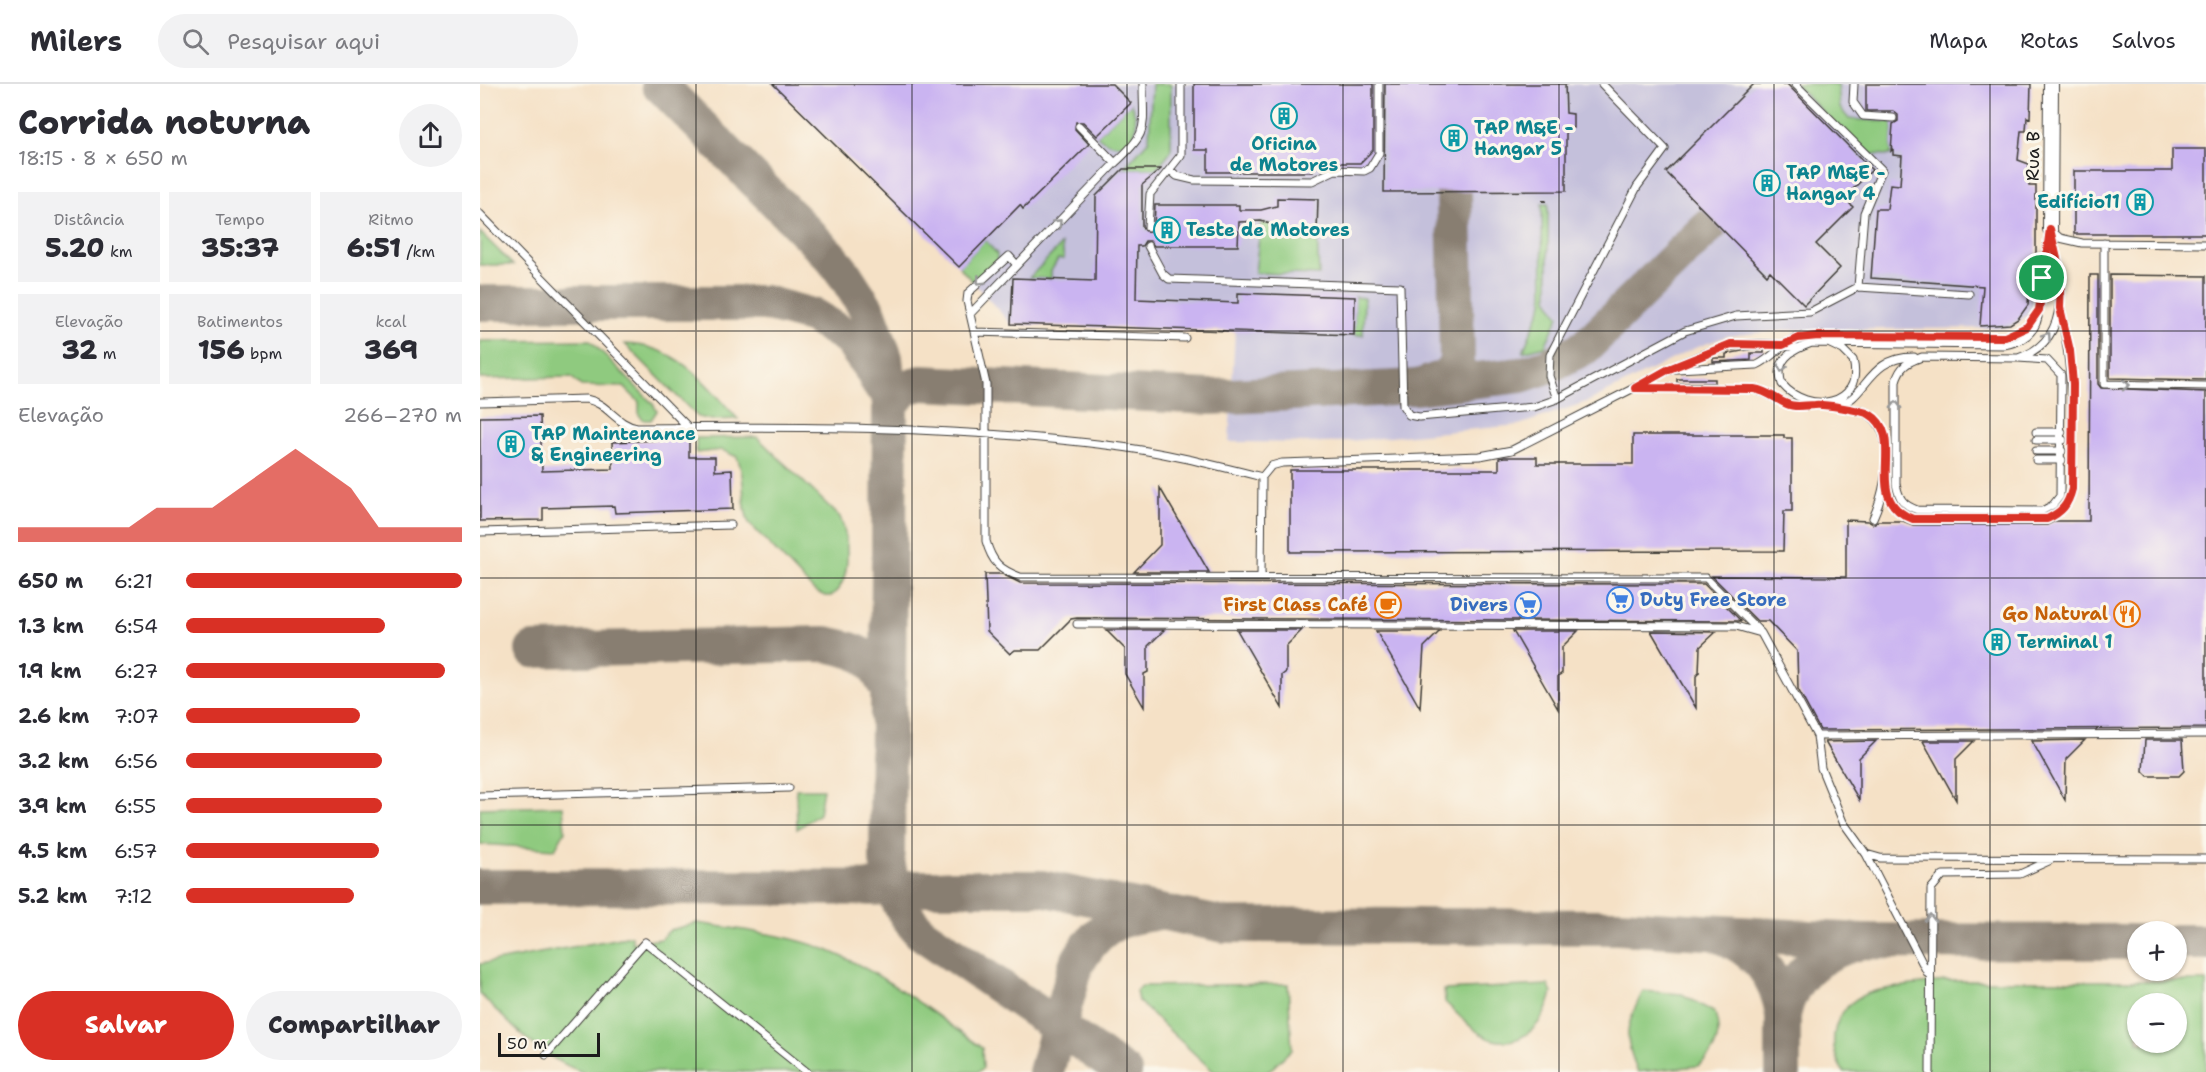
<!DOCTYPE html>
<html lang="pt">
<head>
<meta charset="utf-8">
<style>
  :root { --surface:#fff; --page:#f2f2f3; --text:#2b2b33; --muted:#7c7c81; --line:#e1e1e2; --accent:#d93025 }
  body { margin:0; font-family:"Shantell Sans",sans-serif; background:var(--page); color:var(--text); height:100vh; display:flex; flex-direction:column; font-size:22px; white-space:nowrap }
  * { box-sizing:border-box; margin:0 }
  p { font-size:20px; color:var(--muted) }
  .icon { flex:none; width:33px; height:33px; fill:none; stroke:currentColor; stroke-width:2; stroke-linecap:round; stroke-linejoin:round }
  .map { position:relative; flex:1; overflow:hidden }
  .side { display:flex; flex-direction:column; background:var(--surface); width:480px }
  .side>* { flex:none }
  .controls { position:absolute; left:1647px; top:837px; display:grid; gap:12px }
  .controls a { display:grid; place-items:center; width:60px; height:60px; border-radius:50%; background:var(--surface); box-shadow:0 2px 4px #0004; font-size:30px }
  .scale { position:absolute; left:18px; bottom:15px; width:102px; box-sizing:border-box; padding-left:6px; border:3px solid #1c1c1c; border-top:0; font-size:16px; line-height:21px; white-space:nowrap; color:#1c1c1c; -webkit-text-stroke:4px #fbf7ec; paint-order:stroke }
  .pin { position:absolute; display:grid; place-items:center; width:51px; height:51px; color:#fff; margin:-26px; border:3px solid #fff; border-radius:50%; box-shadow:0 2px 6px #0007 }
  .round { display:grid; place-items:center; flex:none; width:63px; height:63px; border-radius:32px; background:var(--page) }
  .head { display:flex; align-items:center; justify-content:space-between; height:102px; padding:0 18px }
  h1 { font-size:33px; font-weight:800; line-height:45px }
  .metrics { display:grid; grid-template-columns:repeat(3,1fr); gap:9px; height:102px; padding:6px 18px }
  .metrics div { display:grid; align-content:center; border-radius:0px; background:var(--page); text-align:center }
  .metrics b { font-size:26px; font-weight:800 }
  .metrics small { font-size:16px; font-weight:400 }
  .metrics p { font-size:16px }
  .chart { height:168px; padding:12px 18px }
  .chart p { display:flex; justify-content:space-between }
  .chart svg { width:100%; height:108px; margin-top:6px; fill:var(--accent); opacity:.7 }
  .action { display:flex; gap:12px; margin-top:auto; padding:12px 18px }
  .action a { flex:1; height:69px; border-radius:36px; background:var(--accent); color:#fff; font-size:24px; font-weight:800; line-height:69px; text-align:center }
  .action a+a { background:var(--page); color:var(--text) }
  ul { padding:0 18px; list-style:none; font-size:20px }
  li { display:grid; grid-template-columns:96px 72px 1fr; align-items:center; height:45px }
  li i { height:15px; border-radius:8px; background:var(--accent) }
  header { display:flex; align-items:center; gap:36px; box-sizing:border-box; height:84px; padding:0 30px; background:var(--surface); border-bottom:2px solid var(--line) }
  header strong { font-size:28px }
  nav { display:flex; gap:33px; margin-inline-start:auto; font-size:21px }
  .search { width:420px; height:54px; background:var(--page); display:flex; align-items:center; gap:15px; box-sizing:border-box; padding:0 21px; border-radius:33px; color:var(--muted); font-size:22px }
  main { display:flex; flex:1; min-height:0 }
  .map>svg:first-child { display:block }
  .industrial { fill:#c4c0db }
  .green { fill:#8fca7f; stroke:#56734e; stroke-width:1.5; fill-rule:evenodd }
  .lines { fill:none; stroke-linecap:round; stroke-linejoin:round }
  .taxiway { stroke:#887e71; stroke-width:36 }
  .building { fill:#cab4f1 }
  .service-casing { stroke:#3d3a36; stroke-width:9 }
  .minor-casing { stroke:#3d3a36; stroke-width:16 }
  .path { stroke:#3d3a36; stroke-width:2; stroke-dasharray:4.5 4.5; stroke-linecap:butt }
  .service { stroke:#fff; stroke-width:7 }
  .minor { stroke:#fff; stroke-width:14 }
  .oneway { stroke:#999 }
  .route-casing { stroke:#fff; stroke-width:12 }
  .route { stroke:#d93025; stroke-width:8 }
  .grid { fill:none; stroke:#1c1c1c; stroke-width:1.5; stroke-opacity:0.55 }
  .labels { text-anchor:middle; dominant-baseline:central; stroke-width:6; stroke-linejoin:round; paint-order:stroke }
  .culture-label { font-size:18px; font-weight:bold; fill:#0d838f; stroke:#fbf7ec; text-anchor:start }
  .street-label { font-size:18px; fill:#1c1c1c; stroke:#fbf7ec }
  .shop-label { font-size:18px; font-weight:bold; fill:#366cbe; stroke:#fbf7ec; text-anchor:start }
  .food-label { font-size:18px; font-weight:bold; fill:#c56008; stroke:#fbf7ec; text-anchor:end }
</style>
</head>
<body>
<header>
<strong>Milers</strong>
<div class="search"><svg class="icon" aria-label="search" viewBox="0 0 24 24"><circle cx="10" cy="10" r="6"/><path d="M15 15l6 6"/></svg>Pesquisar aqui</div>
<nav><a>Mapa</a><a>Rotas</a><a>Salvos</a></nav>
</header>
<main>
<section class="side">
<div class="head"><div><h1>Corrida noturna</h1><p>18:15 · 8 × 650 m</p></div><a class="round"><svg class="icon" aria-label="share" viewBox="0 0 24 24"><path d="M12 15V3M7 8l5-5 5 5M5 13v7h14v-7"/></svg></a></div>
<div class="metrics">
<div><p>Distância</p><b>5.20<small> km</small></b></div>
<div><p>Tempo</p><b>35:37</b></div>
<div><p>Ritmo</p><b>6:51<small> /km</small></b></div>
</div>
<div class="metrics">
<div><p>Elevação</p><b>32<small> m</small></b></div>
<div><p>Batimentos</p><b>156<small> bpm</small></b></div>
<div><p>kcal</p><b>369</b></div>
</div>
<div class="chart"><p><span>Elevação</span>266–270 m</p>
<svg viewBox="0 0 160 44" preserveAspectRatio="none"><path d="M0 44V38L10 38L20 38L30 38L40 38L50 30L60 30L70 30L80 22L90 14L100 6L110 14L120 22L130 38L140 38L150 38L160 38V44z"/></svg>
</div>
<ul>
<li><b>650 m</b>6:21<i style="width:100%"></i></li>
<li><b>1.3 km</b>6:54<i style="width:72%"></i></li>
<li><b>1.9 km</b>6:27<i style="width:94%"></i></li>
<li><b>2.6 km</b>7:07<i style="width:63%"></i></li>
<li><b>3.2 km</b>6:56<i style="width:71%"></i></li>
<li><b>3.9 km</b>6:55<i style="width:71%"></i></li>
<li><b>4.5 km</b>6:57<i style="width:70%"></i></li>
<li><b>5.2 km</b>7:12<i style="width:61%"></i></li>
</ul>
<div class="action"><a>Salvar</a><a>Compartilhar</a></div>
</section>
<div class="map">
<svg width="1726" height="988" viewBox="0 0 1726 988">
  <rect width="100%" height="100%" fill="#fbf7ec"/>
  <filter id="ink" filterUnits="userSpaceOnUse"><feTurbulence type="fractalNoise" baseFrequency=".0167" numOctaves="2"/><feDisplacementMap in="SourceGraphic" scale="12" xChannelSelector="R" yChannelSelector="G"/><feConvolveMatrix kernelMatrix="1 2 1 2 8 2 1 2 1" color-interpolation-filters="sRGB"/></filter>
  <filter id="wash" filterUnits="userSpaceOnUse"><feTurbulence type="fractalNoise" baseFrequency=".008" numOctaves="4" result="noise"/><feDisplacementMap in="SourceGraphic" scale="24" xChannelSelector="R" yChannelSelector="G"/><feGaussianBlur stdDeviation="1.35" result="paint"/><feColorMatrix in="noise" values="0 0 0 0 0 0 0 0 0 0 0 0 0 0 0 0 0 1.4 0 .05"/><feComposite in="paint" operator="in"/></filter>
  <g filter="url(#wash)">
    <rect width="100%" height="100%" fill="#f5e1c6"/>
    <!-- industrial -->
    <path class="industrial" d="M293,0H1551L1550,34H1547L1546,47H1541L1538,76L1549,80V101L1556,102L1555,215L1548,231L1529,244L1308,246L1247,252L1215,264L1109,317L1039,341L847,359L749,358L755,247L531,240L479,183Z"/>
    <!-- green -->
    <path class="green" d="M672,0H691V67L676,85H643L669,56Z
      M1315,0H1358L1360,24L1369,35L1413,38L1411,71L1385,70Z
      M651,19C653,25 656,32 656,39C656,64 633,66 617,52Z
      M1062,120H1068V216L1079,232L1065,262L1043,268L1063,219Z
      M781,137L799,143V149H837L839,191L775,189Z
      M0,148L33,181H0Z
      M505,156L517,170V178L493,198L479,183Z
      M582,160L584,175H578L571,187V195L549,194Z
      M875,213L884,214L883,251H874Z
      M110,256L173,320L177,327L171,336H164L159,331V318L144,303L101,302L91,293L0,295V257Z
      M145,260C198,261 225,299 258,335L232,336L218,333Z
      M277,353L360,433C369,455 373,497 351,512H345L334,507L269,439C260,418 267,396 257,373L242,366L216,369V354Z
      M316,705H343L339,730L317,745Z
      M83,722L85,747L75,765L0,760V724Z
      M217,839C260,846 307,850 347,866C404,889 453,929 502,964L503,984L498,988H102C59,972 32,942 0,910V880L152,852V859L181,855L190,846Z
      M1465,897H1726V988H1364C1344,961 1354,923 1386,910C1401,903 1446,900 1465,897ZM1658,920H1696V958H1658Z
      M808,900L812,965L788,988H734L658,917L656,907L662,902Z
      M1068,901L1072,909C1065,937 1046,963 1013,956C998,953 976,928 965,918L964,906Z
      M1163,907L1202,910L1235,929C1242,949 1237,969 1218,982L1158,988C1142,951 1146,943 1163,907Z"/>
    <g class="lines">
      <!-- taxiway -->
      <path class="taxiway" d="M179,0L352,174L365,191L388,227L405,274L410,322L407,776C412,806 419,825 440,848L644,988
        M0,219H285L333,232L368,253L392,286L399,300
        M944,301L970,291L977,277L974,109
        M410,322L424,304L441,299L731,313L935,303L1041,291L1068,282L1105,263L1234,137
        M53,566L345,560C385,568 390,571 409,608
        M0,803L561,804L745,841L1138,843L1383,857L1658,858
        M1237,850C1275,865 1297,890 1303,931
        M1696,858H1726
        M1303,931C1311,891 1339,869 1377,859
        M566,988L596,881C615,846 635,833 674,829
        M1303,988V908"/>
    </g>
    <g id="blocks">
      <!-- building -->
      <path class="building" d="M293,0H632L651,19L617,52L603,38H596L595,45L609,60L543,125L540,121L479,183Z
        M714,0H893V66L880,79H833V88H728V66H714Z
        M905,0H1085L1086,29L1093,30V44H1086V107L904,108Z
        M1274,0H1307L1392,86L1367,111L1373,117L1370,120L1373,123L1336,160L1360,184L1324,221L1290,187L1287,191L1186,88Z
        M1386,0H1551L1550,34L1547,33L1546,47H1541L1538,76L1549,80V102H1556V205H1549L1548,221L1538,235L1530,240L1500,242L1503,202L1391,194L1396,125H1407L1410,100L1420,101L1422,72L1413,71V65L1411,67L1413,40L1418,37V31L1413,27H1386Z
        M1692,65H1726V150H1594V87H1692Z
        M643,85H681L662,101V143L667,148L674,144L675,121H759V126H781L797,122V114L838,115L837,149H799V143L781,137L759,138L758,162H674L670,157H665L662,162H657L656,215L758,219V209L875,213L874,251L531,240L533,194L615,197L616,112Z
        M1610,191H1618V300L1621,304L1726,308V644L1340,646L1318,605L1317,567L1288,537H1277L1232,492L1366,493V436L1388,437L1393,440L1398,437H1423L1433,441H1567L1575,437H1609Z
        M1630,191L1726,192V296L1630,294Z
        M1272,265H1284V269H1271V276L1233,278V274H1246V270Z
        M1197,295H1235V299H1197Z
        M60,332L62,387L133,385L132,358L209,355V373H235V387L252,386L253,425L135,429L134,422L63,424V436L0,437V333Z
        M1153,351H1304V354H1312V427H1304L1303,467L810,468V386H1019V374L1024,373H1057V380H1153Z
        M680,404L729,488H654L680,461Z
        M505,490H522L540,499L1224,500L1261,537L597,534L591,535L560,566H535L530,570L507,547Z
        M626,546H684L668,562V588L664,590V623L645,590V565Z
        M757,546H822L806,562V588L802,591V624Z
        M896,547H960L944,563L940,624Z
        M1033,547H1098L1082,563V589L1078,592V625Z
        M1171,547L1236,548L1220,563L1219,589L1216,592V624Z
        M1605,656L1586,675L1585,716L1552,657Z
        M1665,656H1702L1704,687L1699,692H1668L1663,687Z
        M1396,657L1379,674V716L1345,658Z
        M1443,657H1494L1476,675V716Z"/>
    </g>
  </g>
  <g filter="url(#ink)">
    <use href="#blocks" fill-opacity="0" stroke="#3d3a36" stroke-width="1.5"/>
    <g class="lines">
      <defs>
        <path id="service" d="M1122,0L1185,65L1157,103L1070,271L1069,292L1077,315L1205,247L1256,232L1330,228L1378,203
          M1315,0L1402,86L1384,129L1378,203L1489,210
          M1374,0L1373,18L1383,32L1413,34
          M599,42L635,79C670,47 663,45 663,0
          M690,86L697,92L714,96L832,97L855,86L884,87L890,84L899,69V0
          M0,130L208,343
          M668,143L670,110L701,71V0
          M1571,146L1580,154L1602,159L1726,160
          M1624,159V300L1726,302
          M668,162L683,190L689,195L920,203L923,322L929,331L939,333L1054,323L1077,315
          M537,181L529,172L488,209L487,217L506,300V457C512,478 519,485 540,493L1226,494L1281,549L1256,542L597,540
          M491,229L635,79
          M495,248L705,254
          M1348,259L1363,266L1373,276C1385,322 1328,331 1302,300C1294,276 1311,266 1332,259L1524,261C1540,258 1555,250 1558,233
          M1315,264C1255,248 1206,276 1154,304L1274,305C1288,308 1299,318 1312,321C1320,322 1327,321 1335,321C1342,320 1368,324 1376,326C1421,334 1407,404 1393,434
          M1538,274L1567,276L1581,291L1580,412L1573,421L1562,427L1437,426C1423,421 1419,415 1416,400V297C1420,282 1428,278 1442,273L1538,274C1596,255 1580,190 1570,145
          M1196,285L1277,281C1293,274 1302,259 1318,253C1353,251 1389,251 1424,252C1459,252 1504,263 1538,249C1548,245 1554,235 1559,226L1569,150
          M0,318L106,315C128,319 135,340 157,344C314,342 471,342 626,361C679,367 731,380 782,393
          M1356,322C1388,315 1386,273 1434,273
          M1556,348H1582
          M1556,356H1583
          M1556,367H1582
          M1556,376H1582
          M1406,401C1410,420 1415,428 1433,435H1567C1582,428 1588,421 1592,405C1593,339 1594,288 1580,224
          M0,448L251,441
          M781,493L782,393L791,382L802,379L1000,372L1032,366L1154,304
          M1281,549L1337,652L1341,684L1363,738L1386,770L1400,774L1726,775
          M1337,652L1726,650
          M0,712L309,704
          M1386,770L1448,890
          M66,971L165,858L327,988
          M1450,988L1451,805L1463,791L1540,790L1571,776"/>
        <path id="minor" d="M1570,145L1571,0"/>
      </defs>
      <!-- service casing -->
      <use href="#service" class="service-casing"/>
      <!-- minor casing -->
      <use href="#minor" class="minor-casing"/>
      <!-- path -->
      <path class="path" d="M1087,0V1
        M1062,117H1068"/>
      <!-- service -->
      <use href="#service" class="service"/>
      <!-- minor -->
      <use href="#minor" class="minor"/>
    </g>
    <!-- one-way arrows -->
    <defs><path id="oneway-chevron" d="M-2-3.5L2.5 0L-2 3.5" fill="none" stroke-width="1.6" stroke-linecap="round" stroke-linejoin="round" transform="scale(1.5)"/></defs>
    <g class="oneway">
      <use href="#oneway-chevron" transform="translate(578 139) rotate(-46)"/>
      <use href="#oneway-chevron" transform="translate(500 197) rotate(135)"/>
      <use href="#oneway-chevron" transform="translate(1567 252) rotate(-55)"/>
      <use href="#oneway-chevron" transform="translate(1302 284) rotate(101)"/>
      <use href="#oneway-chevron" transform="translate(1646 301) rotate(1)"/>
      <use href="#oneway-chevron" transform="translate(1416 321) rotate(-90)"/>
      <use href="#oneway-chevron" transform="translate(1450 834) rotate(-89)"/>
    </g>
  </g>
  <g class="lines" filter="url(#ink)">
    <defs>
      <path id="route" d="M1570,145L1581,192L1580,224L1590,267L1593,300L1592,405C1588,421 1582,428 1567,435H1433C1379,415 1429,353 1389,330C1381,326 1343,320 1335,321C1325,321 1316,324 1307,320C1295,315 1288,307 1274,305L1155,304L1189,285L1251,260L1303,261L1318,254L1338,252L1525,253L1547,243L1559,226Z"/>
    </defs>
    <!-- route casing -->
    <use href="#route" class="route-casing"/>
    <!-- route -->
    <use href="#route" class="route"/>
  </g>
  <!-- grid -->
  <path class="grid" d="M216,0V988M432,0V988M647,0V988M863,0V988M1079,0V988M1294,0V988M1510,0V988M0,247H1726M0,494H1726M0,741H1726"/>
  <!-- icons -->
  <defs>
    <symbol id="building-ring" viewBox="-11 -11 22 22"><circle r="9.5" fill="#fbf7ec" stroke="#0f9aa8" stroke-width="1.5"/><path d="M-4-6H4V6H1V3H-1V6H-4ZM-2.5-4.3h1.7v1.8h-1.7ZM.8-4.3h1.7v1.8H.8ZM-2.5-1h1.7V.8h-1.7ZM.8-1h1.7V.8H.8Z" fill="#0f9aa8"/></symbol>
    <symbol id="supermarket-ring" viewBox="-11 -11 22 22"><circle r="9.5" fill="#fbf7ec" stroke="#3f7fe0" stroke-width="1.5"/><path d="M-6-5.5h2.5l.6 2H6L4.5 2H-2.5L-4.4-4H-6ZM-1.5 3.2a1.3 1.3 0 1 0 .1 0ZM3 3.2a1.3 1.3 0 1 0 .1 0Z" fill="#3f7fe0"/></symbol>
    <symbol id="cafe-ring" viewBox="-11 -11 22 22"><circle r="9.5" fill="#fbf7ec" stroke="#e8710a" stroke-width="1.5"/><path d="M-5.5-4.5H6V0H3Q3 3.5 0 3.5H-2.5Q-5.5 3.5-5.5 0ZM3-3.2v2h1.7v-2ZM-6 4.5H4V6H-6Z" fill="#e8710a"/></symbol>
    <symbol id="restaurant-ring" viewBox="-11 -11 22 22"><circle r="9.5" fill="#fbf7ec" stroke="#e8710a" stroke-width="1.5"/><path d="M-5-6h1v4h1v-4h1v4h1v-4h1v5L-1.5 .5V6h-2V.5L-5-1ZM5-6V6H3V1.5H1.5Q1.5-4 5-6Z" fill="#e8710a"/></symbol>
  </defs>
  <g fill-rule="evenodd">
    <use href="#building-ring" x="789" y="17" width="30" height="30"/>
    <use href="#building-ring" x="959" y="39" width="30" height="30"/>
    <use href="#building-ring" x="1272" y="84" width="30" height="30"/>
    <use href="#building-ring" x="1645" y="103" width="30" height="30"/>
    <use href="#building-ring" x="672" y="131" width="30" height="30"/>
    <use href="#building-ring" x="16" y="345" width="30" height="30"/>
    <use href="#supermarket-ring" x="1125" y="501" width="30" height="30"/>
    <use href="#cafe-ring" x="893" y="506" width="30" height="30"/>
    <use href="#supermarket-ring" x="1033" y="506" width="30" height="30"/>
    <use href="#restaurant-ring" x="1632" y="515" width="30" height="30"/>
    <use href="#building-ring" x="1502" y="543" width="30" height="30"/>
  </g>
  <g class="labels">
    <!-- culture labels -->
    <g class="culture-label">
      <text x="994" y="44">TAP M&amp;E -<tspan x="994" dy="21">Hangar 5</tspan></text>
      <text x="804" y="60" text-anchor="middle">Oficina<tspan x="804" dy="21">de Motores</tspan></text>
      <text x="1306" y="89">TAP M&amp;E -<tspan x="1306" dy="21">Hangar 4</tspan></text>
      <text x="1640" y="118" text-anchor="end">Edifício11</text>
      <text x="706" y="146">Teste de Motores</text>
      <text x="51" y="350">TAP Maintenance<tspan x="51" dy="21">&amp; Engineering</tspan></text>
      <text x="1537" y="558">Terminal 1</text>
    </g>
    <!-- street labels -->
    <g class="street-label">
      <text transform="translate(1553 72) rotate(-89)">Rua B</text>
    </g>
    <!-- shop labels -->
    <g class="shop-label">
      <text x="1160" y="516">Duty Free Store</text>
      <text x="1028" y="521" text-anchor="end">Divers</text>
    </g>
    <!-- food labels -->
    <g class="food-label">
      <text x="888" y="521">First Class Café</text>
      <text x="1628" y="530">Go Natural</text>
    </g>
  </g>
</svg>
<div class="controls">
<a>+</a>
<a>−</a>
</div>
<div class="scale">50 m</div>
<div class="pin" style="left:1562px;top:194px;background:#1e9e55"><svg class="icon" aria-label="arrive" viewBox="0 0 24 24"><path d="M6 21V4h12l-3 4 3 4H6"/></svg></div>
</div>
</main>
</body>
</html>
